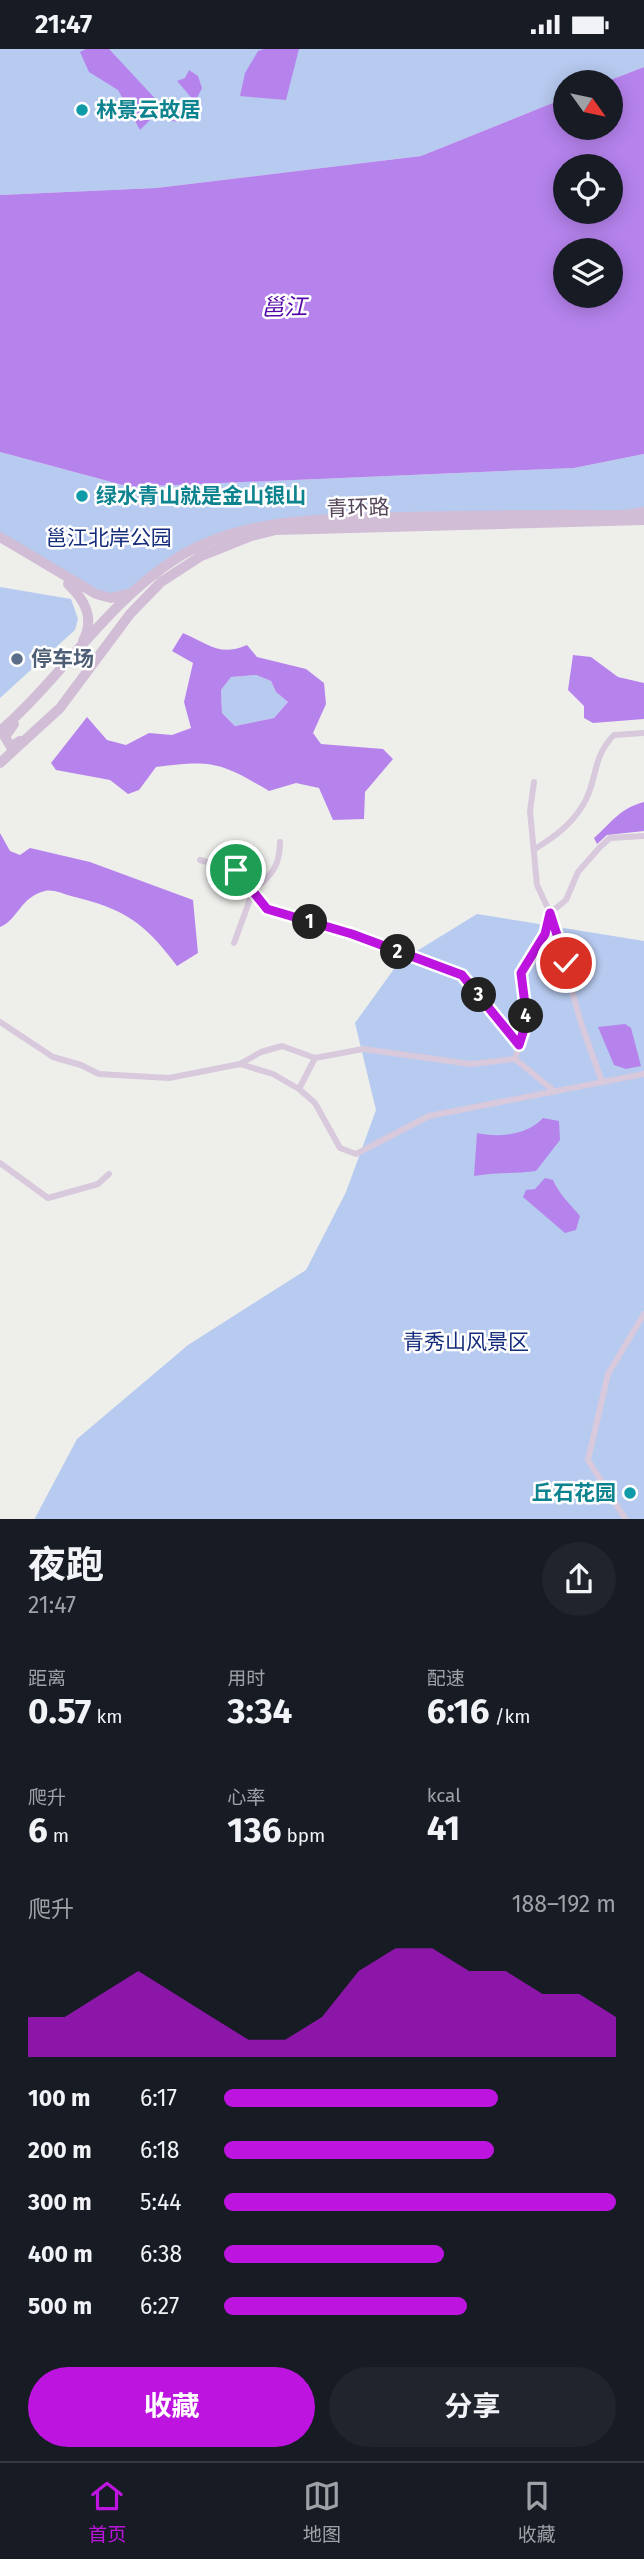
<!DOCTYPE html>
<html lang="zh">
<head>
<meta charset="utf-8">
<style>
  :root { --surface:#171b24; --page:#20242c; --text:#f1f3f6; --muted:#9ea1a6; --line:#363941; --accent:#be14e0 }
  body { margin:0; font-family:"Fira Sans","Noto Sans SC",sans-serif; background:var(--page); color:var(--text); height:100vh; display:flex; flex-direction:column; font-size:26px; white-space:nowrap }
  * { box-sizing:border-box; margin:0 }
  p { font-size:23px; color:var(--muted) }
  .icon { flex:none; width:38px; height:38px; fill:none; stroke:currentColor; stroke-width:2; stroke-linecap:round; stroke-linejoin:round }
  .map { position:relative; height:1470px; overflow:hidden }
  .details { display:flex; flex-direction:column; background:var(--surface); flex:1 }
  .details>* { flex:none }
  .needle { width:46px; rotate:123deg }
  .buttons { position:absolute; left:553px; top:21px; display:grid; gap:14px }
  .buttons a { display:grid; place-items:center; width:70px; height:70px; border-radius:50%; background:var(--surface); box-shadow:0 4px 18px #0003; font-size:35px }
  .pin { position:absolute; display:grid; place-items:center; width:60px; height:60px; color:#fff; margin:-30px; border:4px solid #fff; border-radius:50%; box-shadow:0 2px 7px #0007 }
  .km { position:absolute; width:35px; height:35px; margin:-18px; border-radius:50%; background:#222; color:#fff; font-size:19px; line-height:35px; text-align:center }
  .round { display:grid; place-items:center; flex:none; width:74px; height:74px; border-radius:37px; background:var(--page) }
  .head { display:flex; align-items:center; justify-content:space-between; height:119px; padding:0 28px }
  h1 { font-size:38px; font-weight:700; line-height:52px }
  .metrics { display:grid; grid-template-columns:repeat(3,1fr); gap:10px; height:119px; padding:7px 28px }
  .metrics div { display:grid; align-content:center }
  .metrics b { font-size:35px; font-weight:700 }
  .metrics small { font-size:19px; font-weight:400 }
  .metrics p { font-size:19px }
  .chart { height:196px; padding:14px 28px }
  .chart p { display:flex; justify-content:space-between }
  .chart svg { width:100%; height:126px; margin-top:7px; fill:var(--accent); opacity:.7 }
  .button { display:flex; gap:14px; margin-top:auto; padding:14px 28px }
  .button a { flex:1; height:80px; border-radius:42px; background:var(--accent); color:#fff; font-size:28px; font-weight:700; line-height:80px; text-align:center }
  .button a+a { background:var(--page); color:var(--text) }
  ul { padding:0 28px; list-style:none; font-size:23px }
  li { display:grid; grid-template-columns:112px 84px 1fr; align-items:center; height:52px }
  li i { height:18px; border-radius:9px; background:var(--accent) }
  .status { display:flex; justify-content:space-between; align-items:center; height:49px; padding:0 35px; background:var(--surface); direction:ltr }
  .status svg { height:19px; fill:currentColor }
  .tab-bar { display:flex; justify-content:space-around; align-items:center; height:98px; border-top:2px solid var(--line); background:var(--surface); font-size:19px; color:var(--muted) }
  .tab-bar a { display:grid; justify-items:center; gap:4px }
  .tab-bar .current { color:var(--accent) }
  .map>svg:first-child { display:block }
  .green { fill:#b7caef }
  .water { fill:#b683ed; fill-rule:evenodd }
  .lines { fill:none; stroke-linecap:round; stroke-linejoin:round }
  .street { stroke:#d8c9dd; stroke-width:6 }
  .secondary { stroke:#d1bdd6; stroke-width:10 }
  .route-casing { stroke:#fff; stroke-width:14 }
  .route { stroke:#be14e0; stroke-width:9 }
  .culture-dot { fill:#0f9aa8; stroke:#fff; stroke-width:2.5 }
  .service-dot { fill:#5c6f8a; stroke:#fff; stroke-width:2.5 }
  .labels { text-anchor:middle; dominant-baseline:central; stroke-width:5; stroke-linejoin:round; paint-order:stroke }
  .culture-label { font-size:21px; font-weight:bold; fill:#0d838f; stroke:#fff; text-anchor:start }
  .street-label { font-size:21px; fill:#544459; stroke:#fff }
  .park-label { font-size:21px; fill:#142c7b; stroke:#fff }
  .service-label { font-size:21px; font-weight:bold; fill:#4e5e75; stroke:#fff; text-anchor:start }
  .water-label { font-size:23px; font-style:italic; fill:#5508a7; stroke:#fff }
</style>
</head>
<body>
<div class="status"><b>21:47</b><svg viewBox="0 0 49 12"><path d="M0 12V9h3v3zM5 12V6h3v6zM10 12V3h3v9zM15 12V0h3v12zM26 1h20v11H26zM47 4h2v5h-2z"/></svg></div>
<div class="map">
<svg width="644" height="1471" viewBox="0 0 644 1471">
  <rect width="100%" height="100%" fill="#eeefeb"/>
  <!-- green -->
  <path class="green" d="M0,0H644V18L605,33H565V49L421,107L156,139L0,146Z
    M0,403L130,438L574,419L644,405V463L278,475L197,497L135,543L111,549L0,488Z
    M0,538L71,550L78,570L75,581L0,649Z
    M256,626L271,632L276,643L288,653L274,669L235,677L222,664L221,641L231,628Z
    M477,865L644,892V1470L34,1471L77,1390L188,1296L306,1221L346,1143L376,1061L355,974L399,913Z"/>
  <!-- water -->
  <path class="water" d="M86,0H109L177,73L154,67L140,81L118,41L89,23L80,3Z
    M264,0H299L286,51L240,47L245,24L258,2Z
    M644,18V405L574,419L130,438L0,403V146L156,139L421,107L565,49V79H611V33H605ZM565,117H611V163H565ZM565,201H611V247H565Z
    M189,21L198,27L202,39L195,53L177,32L185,29Z
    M183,584C209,595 219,608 247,596L257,608L306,620L324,634L326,655L313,684L321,695L383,700L393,710L365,743L364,770L333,771L319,739L296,734L269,742C220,713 212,711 156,718L139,741L128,745L110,731L56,721L51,714L87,668L107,691L126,696L149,684L172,686L191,679L184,653L193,614L172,602ZM256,626L271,632L276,643L288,653L274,669L235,677L222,664L221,641L231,628Z
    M573,606L591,608L618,628L644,634V670L593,674L584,669V657L568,641Z
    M644,753V782L607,786L597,795L594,789C611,774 620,759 644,753Z
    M0,784L10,802L20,806L30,799L90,813L193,851L198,904L177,917C144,873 125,860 71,847C64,845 52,840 45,842C20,848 18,871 0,878Z
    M625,975L631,979L641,1017L626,1020L614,1016L598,978Z
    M543,1069L559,1072L560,1091L536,1122C515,1125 496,1123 474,1127L477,1084C498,1089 528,1086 543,1069Z
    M545,1129L553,1131C559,1145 570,1155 580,1167L576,1181L565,1184L523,1148L526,1141L535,1140Z"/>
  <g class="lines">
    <!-- street -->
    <path class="street" d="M535,800C554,788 571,776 583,756C598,732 591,709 614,686L644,684
      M200,811L236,821L253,842C271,826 280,818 280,793
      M234,894L253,842L267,860L352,885L462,927L519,996
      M0,973L53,1008L81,1016L99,1025L169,1029L240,1015L273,1025L299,1040L315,1054L340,1099L356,1105L429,1067L644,1025
      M515,1010L527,970L521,924L545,885L550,864L537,836L530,762L534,733
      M240,1015L261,1003L282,997L315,1009L363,1000L471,1015L515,1010L554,1042
      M602,1033L581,974L550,864L566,851L578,823L600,798L610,789L644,787
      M299,1040L315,1009
      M0,1114L48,1149L98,1135L109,1125
      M626,1471L588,1411L608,1325L644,1265"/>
    <!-- secondary -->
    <path class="secondary" d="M0,488L96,545L111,549L131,544
      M68,535C85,551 95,569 83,592
      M14,675L5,688L11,698L20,692
      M0,682C61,629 106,555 174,511C241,467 328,470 405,468C455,467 504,466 554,466C582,465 616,469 644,463
      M0,714L60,659L130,565L161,533L201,507L251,487L276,481L644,471"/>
  </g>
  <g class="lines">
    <defs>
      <path id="route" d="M236,821L267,860L352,885L462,926L519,996L527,971L521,924L545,885L550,864L566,914"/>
    </defs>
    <!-- route casing -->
    <use href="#route" class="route-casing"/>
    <!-- route -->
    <use href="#route" class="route"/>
  </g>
  <!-- markers -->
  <g class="culture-dot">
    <circle cx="82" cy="61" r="7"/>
    <circle cx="82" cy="447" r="7"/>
    <circle cx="630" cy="1444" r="7"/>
  </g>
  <circle class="service-dot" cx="17" cy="610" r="7"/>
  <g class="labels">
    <!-- culture labels -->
    <g class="culture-label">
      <text x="96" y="61">林景云故居</text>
      <text x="96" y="447">绿水青山就是金山银山</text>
      <text x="616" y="1444" text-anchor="end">丘石花园</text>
    </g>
    <!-- street labels -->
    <g class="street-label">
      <text transform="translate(358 459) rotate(-2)">青环路</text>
    </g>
    <!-- park labels -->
    <g class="park-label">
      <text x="109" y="489">邕江北岸公园</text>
      <text x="466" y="1293">青秀山风景区</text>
    </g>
    <!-- service labels -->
    <g class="service-label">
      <text x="31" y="610">停车场</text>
    </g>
    <!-- water labels -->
    <g class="water-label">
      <text transform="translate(284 258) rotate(-1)">邕江</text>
    </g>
  </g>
</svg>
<div class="buttons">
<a><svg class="needle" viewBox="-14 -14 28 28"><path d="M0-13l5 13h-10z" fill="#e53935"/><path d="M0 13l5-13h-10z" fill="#9ea1a6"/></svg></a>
<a><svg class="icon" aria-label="locate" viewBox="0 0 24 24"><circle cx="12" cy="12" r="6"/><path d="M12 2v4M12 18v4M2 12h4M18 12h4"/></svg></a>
<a><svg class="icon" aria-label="layers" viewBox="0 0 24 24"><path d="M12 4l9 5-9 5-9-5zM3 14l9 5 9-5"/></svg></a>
</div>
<div class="pin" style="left:236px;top:821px;background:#1e9e55"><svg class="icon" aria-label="arrive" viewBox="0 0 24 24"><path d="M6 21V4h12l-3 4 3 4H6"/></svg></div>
<div class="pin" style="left:566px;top:914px;background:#d93025"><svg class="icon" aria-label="check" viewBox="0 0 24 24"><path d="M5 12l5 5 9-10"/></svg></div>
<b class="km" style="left:310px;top:873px">1</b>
<b class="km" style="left:398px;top:903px">2</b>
<b class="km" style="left:479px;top:946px">3</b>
<b class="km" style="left:526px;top:967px">4</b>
</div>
<section class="details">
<div class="head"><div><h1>夜跑</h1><p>21:47</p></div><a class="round"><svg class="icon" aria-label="share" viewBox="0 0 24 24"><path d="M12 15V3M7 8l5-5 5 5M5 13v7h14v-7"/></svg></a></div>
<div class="metrics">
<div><p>距离</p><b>0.57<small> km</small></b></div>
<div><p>用时</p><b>3:34</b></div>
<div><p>配速</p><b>6:16<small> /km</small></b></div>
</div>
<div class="metrics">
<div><p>爬升</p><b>6<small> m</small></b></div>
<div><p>心率</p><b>136<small> bpm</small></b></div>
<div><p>kcal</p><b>41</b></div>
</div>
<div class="chart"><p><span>爬升</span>188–192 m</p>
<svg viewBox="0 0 160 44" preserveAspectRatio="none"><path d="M0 44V30L10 30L20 22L30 14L40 22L50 30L60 38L70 38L80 30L90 14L100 6L110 6L120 14L130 14L140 22L150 22L160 30V44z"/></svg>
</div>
<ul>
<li><b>100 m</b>6:17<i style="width:70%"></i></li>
<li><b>200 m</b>6:18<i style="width:69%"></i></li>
<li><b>300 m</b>5:44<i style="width:100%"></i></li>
<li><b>400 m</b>6:38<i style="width:56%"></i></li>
<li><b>500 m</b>6:27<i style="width:62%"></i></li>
</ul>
<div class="button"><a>收藏</a><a>分享</a></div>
</section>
<nav class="tab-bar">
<a class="current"><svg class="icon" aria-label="home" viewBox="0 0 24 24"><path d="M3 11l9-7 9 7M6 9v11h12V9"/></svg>首页</a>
<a><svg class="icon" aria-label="map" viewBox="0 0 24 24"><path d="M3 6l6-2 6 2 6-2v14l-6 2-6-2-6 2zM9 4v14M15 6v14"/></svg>地图</a>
<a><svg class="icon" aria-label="saved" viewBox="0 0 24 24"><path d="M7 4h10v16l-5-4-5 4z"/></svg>收藏</a>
</nav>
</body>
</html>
